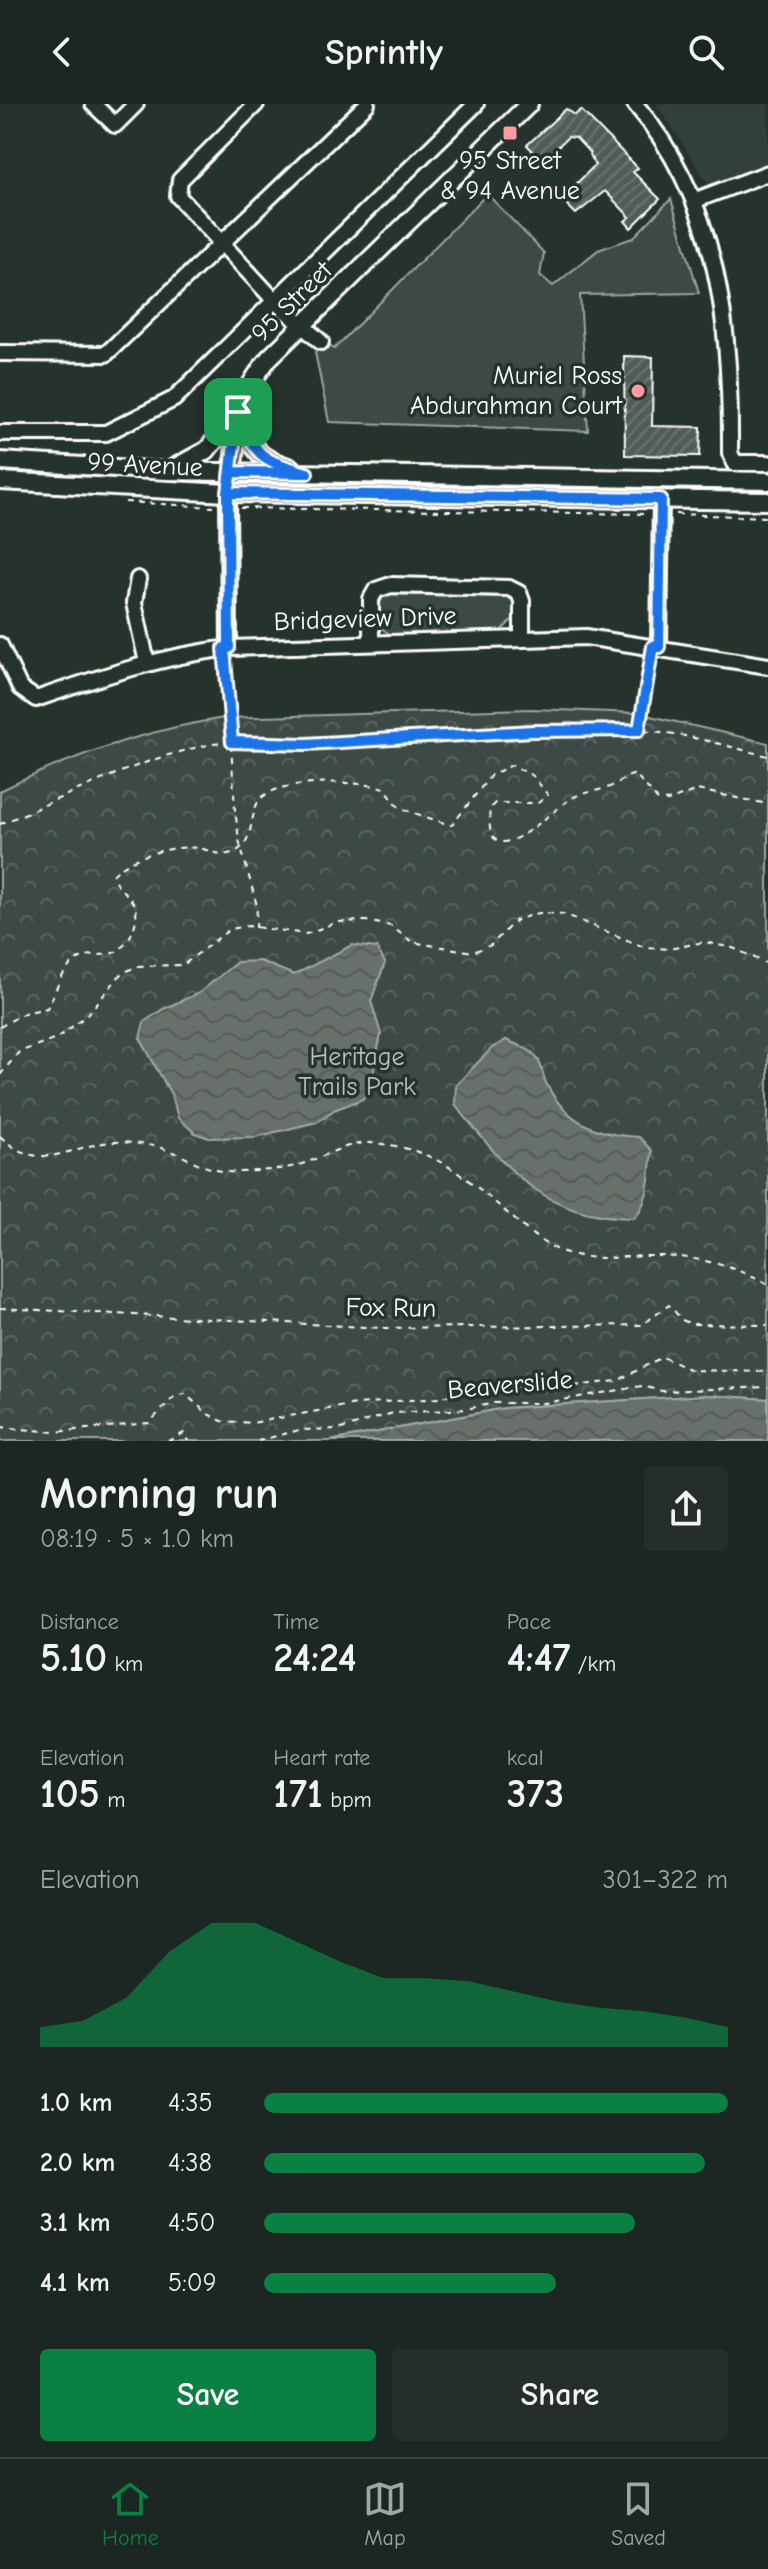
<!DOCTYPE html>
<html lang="en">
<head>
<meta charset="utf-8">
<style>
  :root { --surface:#1c2622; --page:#252e2a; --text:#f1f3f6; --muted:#a0a5a5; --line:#3a4340; --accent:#0b8043 }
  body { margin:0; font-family:"Comic Neue",sans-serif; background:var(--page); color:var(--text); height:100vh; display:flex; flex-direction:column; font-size:30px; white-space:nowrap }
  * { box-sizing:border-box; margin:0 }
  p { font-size:26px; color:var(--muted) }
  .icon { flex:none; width:44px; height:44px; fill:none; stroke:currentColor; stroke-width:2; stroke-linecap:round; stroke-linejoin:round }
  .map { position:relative; height:1337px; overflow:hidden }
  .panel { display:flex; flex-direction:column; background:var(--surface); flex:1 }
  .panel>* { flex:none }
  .pin { position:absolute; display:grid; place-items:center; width:68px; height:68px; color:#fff; margin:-34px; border-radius:16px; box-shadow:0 4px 12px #0006 }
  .round { display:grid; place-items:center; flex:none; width:84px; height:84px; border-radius:8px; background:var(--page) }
  .summary { display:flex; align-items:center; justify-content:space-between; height:136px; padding:0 40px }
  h1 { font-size:44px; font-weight:700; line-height:60px }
  .figures { display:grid; grid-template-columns:repeat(3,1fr); gap:12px; height:136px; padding:8px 40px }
  .figures div { display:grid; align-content:center }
  .figures b { font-size:40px; font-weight:700 }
  .figures small { font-size:22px; font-weight:400 }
  .figures p { font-size:22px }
  .chart { height:224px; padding:16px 40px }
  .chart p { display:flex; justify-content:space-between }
  .chart svg { width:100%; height:144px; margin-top:8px; fill:var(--accent); opacity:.7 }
  .action { display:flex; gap:16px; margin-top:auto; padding:16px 40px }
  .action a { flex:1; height:92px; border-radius:8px; background:var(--accent); color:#fff; font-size:32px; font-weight:700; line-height:92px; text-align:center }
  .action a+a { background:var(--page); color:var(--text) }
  ul { padding:0 40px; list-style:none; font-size:26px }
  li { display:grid; grid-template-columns:128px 96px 1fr; align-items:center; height:60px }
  li i { height:20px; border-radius:10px; background:var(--accent) }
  header { display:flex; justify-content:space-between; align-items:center; height:104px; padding:0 40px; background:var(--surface); font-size:36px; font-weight:700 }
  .tab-bar { display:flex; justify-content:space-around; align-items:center; height:112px; border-top:2px solid var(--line); background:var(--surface); font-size:22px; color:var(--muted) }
  .tab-bar a { display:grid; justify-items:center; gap:4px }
  .tab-bar .selected { color:var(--accent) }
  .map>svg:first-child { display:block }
  .built { fill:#333f3a }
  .green { fill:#3e4944; stroke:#9ea4a2; stroke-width:2 }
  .park { fill:url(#park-crowns); stroke:#9ea4a2; stroke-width:2 }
  .water { fill:url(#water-waves); stroke:#a4a9a7; stroke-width:2 }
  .building { fill:url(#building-hatch); stroke:#fff; stroke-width:2 }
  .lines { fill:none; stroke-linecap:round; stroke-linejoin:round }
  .minor-casing { stroke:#fff; stroke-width:20 }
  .major-casing { stroke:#fff; stroke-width:22 }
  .path { stroke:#fff; stroke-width:2; stroke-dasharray:6 6; stroke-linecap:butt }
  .minor { stroke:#26332d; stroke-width:14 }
  .major { stroke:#26332d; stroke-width:16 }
  .route-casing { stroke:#fff; stroke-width:16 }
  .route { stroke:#1a73e8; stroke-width:10 }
  .poi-dot { fill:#ff9aa2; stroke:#26332d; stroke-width:3 }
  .labels { text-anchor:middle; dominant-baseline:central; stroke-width:7; stroke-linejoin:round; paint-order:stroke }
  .poi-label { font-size:26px; fill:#fff; stroke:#26332d }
  .street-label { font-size:26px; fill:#fff; stroke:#26332d }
  .park-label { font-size:26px; fill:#bbbfbe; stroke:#26332d }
</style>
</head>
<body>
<header><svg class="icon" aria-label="back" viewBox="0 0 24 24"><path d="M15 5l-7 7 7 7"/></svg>Sprintly<svg class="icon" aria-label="search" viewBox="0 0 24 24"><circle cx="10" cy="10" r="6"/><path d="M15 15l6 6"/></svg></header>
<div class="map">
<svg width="768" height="1337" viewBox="0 0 768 1337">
  <defs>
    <pattern id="park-crowns" width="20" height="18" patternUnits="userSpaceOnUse" patternTransform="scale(2)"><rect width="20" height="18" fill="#3e4944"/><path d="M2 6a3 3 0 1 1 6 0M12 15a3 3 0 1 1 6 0" fill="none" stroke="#5b6460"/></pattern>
    <pattern id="water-waves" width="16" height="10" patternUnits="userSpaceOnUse" patternTransform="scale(2)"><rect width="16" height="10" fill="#67706c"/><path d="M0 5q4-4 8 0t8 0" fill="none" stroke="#575a59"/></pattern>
    <pattern id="building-hatch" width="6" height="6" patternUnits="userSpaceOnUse" patternTransform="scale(2)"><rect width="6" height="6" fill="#515c57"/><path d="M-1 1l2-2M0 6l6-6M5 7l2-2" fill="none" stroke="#6b7470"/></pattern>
  </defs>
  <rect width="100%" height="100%" fill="#26332d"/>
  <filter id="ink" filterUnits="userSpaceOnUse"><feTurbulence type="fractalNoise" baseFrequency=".0125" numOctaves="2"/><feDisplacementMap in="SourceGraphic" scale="16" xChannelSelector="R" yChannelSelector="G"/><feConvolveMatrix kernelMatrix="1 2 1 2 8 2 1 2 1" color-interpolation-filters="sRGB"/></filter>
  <g filter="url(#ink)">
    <!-- built -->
    <path class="built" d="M657,0H768V60L710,83Z"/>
    <!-- green -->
    <path class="green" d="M487,90L544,149L540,171L553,182L598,146L633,134L671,95L699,189L580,191L588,327L329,318L315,248L326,237L334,245Z
      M384,490L511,493L516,497L515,513L500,528L391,531L381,524L379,502Z"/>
    <!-- park -->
    <path class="park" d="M531,605L637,609L768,639V1295L706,1291L505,1304L330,1337H0V687C70,652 146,626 224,614Z"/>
    <!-- water -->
    <path class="water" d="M352,841L377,844L385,859L371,897L381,930L371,981L363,995L334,1006L317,1018L255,1033L209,1034L195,1029L178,1014L172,992L140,934L144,918L163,905L199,889L237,858L260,857L294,871Z
      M506,936C514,940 523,942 530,947C542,955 541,967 546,979C565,1018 597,1031 639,1033L652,1047C649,1069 650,1098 634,1114C541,1112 508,1067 455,1000L456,981L492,944Z
      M706,1291L768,1295V1337H330L505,1304Z"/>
    <!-- building -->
    <path class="building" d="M566,5L575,11L581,6L638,64L633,68L660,95L631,124L625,117L630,113L605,87L576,110L565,99L572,84L595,61L589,48L576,34L568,33L539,60L530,50L533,47L527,41Z
      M624,252L653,253L652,322L701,323L700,352L625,351Z"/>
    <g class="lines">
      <defs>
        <path id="minor" d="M93,0L115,21L136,0
          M256,0L180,76L178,92L276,198L321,238
          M635,0C720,100 731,223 730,349L735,359H768
          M696,96L768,69
          M0,249L106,250L367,0
          M0,329H106L174,295L476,0
          M228,389L229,544
          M138,475L134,499L147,559
          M371,538V495L376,486L391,481L509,484L519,489L522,497V533
          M0,541L20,584L36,595C100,573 162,552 229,544L586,533L768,562
          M659,543L661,395"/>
        <path id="major" d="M238,308C254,344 252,352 291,364
          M0,357L166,367L768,377
          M174,364L207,346L234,313
          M231,375C240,318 230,304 269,254L529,0
          M0,377L228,389L768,397"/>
      </defs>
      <!-- minor casing -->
      <use href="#minor" class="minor-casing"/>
      <!-- major casing -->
      <use href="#major" class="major-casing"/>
      <!-- path -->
      <path class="path" d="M125,398L214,403
        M241,404L646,410
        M676,410L768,413
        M226,557L235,706L239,736L257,802L256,824
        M639,625L651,556
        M0,720C66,693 133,657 203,642C241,633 284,641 323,639C427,632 533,622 638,626C682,628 725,642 768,652
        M0,923L24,909L47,904C56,888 61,866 77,856C89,848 102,853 113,849C128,844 138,820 136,807C133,791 116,786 113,771C129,752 173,741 198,744C207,745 219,752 228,750C254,745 249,716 257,700C270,672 360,677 385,684L399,703C405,706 448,721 452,721L491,671L512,661L533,672L548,691L538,699H495L490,704C482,779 550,708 570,695C582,688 594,688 607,684C617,680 624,673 635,670L658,696L668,697L697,686L768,700
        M0,971L19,948L59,933L88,910L121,870L137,862L183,861L230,825L248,822L306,830L337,818L366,817L391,822L412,838L473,848L491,841L516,816L539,809L564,810L644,843L669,845L704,838L733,844L768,860
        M0,1032C43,1074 73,1037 119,1038C138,1039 155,1041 173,1048C197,1058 213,1070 241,1068C258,1067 279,1066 295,1062C319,1056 345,1038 371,1039C435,1043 466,1073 512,1113C529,1128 545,1143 567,1149C593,1157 620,1153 646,1152C690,1151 730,1159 768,1181
        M0,1204L384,1224L642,1221L669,1201L682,1216L692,1220L768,1221
        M0,1323L55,1328L149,1319L175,1292L185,1290L208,1310L222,1317L252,1319L356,1300L439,1294L495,1279L521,1284H557L617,1277L662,1253L691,1266L768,1268
        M168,1337L184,1329L188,1337
        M258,1337L299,1326L341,1325L393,1309L467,1305L494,1299H545L642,1282L662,1287L768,1283"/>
      <!-- minor -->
      <use href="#minor" class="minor"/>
      <!-- major -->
      <use href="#major" class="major"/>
    </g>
  </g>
  <g class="lines" filter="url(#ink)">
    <defs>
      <path id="route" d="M238,308L228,389L229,544H224L232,638L305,640L533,627L639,626L653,542L659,543L661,395L228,389L232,368L307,369C258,354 258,355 238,308"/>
    </defs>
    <!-- route casing -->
    <use href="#route" class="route-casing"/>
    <!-- route -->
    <use href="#route" class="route"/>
  </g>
  <!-- markers -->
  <g class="poi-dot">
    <rect x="502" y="21" width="16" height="16" rx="4"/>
    <circle cx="638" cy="287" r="8"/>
  </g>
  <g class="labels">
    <!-- poi labels -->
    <g class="poi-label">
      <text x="510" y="57">95 Street<tspan x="510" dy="30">&amp; 94 Avenue</tspan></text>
      <text x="622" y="272" text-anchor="end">Muriel Ross<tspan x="622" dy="30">Abdurahman Court</tspan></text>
    </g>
    <!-- street labels -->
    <g class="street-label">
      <text transform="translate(292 198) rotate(-45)">95 Street</text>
      <text transform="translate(145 361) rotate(3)">99 Avenue</text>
      <text transform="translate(365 515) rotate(-2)">Bridgeview Drive</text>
      <text transform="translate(391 1204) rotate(1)">Fox Run</text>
      <text transform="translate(510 1281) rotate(-5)">Beaverslide</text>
    </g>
    <!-- park labels -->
    <g class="park-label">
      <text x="357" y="953">Heritage<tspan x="357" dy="30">Trails Park</tspan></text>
    </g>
  </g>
</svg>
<div class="pin" style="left:238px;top:308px;background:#1e9e55"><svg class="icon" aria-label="arrive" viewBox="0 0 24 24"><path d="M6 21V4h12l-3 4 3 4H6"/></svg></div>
</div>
<section class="panel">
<div class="summary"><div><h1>Morning run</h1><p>08:19 · 5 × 1.0 km</p></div><a class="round"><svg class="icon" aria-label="share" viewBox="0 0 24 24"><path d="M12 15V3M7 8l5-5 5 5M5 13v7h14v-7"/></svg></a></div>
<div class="figures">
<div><p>Distance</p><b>5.10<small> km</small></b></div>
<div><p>Time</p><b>24:24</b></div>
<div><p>Pace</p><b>4:47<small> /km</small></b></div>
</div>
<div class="figures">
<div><p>Elevation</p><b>105<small> m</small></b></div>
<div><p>Heart rate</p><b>171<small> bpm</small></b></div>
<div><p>kcal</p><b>373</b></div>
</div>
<div class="chart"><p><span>Elevation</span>301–322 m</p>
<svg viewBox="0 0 160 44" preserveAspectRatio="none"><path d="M0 44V38L10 36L20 29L30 15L40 6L50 6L60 12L70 18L80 23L90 23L100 24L110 27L120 30L130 32L140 33L150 35L160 38V44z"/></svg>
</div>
<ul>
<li><b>1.0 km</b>4:35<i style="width:100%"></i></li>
<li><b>2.0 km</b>4:38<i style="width:95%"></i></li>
<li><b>3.1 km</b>4:50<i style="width:80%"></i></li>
<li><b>4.1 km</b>5:09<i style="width:63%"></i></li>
</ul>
<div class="action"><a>Save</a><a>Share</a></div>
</section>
<nav class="tab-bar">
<a class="selected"><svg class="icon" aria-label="home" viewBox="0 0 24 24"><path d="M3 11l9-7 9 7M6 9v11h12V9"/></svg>Home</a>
<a><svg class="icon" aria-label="map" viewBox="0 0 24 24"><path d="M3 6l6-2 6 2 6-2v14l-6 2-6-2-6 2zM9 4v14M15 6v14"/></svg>Map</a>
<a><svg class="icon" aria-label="saved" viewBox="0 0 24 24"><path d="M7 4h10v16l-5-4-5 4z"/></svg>Saved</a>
</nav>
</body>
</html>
